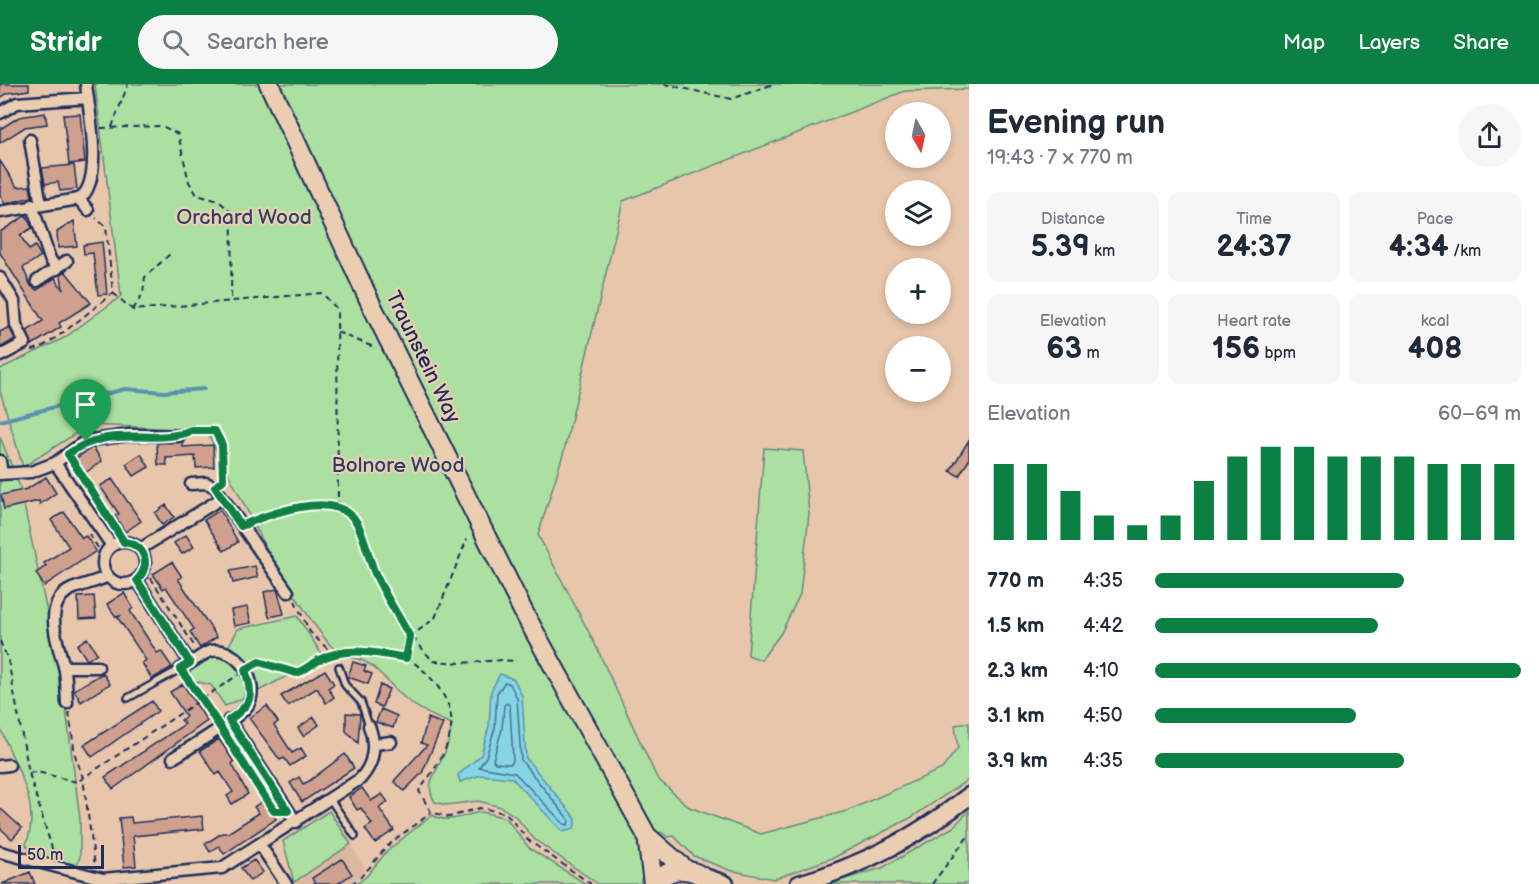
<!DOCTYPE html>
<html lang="en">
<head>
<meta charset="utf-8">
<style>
  :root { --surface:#fff; --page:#f6f6f7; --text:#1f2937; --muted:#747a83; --accent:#0b8043 }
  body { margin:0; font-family:"Balsamiq Sans",sans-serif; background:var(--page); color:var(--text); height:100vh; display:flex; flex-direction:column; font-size:22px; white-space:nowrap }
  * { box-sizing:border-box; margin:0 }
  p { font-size:20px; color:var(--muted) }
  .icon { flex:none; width:33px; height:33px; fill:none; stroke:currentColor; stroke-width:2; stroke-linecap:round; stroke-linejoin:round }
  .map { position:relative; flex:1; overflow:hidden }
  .panel { display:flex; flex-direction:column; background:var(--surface); width:570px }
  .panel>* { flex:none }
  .needle { width:39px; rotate:171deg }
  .fabs { position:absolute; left:885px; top:18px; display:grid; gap:12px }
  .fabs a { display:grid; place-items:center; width:66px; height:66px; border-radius:50%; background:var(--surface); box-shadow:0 3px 9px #0003; font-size:30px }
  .scale { position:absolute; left:18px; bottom:15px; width:86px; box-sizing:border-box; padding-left:6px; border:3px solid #1b2f5e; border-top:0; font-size:16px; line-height:21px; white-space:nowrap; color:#1b2f5e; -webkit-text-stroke:4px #ebceb2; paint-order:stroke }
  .pin { position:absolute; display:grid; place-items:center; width:51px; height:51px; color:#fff; margin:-62px -26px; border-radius:50% 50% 50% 0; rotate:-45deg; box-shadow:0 0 6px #0007 }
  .pin .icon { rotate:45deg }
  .round { display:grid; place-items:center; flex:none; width:63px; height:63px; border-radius:32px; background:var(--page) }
  .head { display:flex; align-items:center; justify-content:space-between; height:102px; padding:0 18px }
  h1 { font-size:33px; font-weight:600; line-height:45px }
  .stats { display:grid; grid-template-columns:repeat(3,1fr); gap:9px; height:102px; padding:6px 18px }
  .stats div { display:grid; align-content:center; border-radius:12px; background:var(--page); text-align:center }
  .stats b { font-size:30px; font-weight:600 }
  .stats small { font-size:16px; font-weight:400 }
  .stats p { font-size:16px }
  .chart { height:168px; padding:12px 18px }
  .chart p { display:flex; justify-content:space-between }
  .chart svg { width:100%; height:108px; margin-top:6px; stroke:var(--accent); stroke-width:6 }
  ul { padding:0 18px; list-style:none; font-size:20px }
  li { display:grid; grid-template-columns:96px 72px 1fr; align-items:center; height:45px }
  li i { height:15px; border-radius:8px; background:var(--accent) }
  header { display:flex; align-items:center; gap:36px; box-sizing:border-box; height:84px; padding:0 30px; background:var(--accent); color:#fff }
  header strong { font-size:28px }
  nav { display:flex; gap:33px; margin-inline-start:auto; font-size:21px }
  .search { width:420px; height:54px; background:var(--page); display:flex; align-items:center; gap:15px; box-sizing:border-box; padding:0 21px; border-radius:33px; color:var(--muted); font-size:22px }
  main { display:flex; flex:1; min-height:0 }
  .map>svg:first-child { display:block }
  .built { fill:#ddb8a1 }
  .green { fill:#ace0a1; stroke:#648880; stroke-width:1.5 }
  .water { fill:#86d4e4; stroke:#5b92ae; stroke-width:1.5 }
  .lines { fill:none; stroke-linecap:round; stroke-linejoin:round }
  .shore { stroke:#467194; stroke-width:1.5 }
  .stream { stroke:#5b92ae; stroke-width:4 }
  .building { fill:#d0a08e; stroke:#1b2f5e; stroke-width:1.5 }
  .lane-casing { stroke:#1b2f5e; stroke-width:10 }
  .street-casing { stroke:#1b2f5e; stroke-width:15 }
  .primary-casing { stroke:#1b2f5e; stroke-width:21 }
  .highway-casing { stroke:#1b2f5e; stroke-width:22 }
  .path { stroke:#1b2f5e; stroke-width:2; stroke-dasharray:6 4.5; stroke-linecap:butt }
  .lane { stroke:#ebceb2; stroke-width:5 }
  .street { stroke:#ebceb2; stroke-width:10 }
  .primary { stroke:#ebceb2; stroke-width:16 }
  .highway { stroke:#ebceb2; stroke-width:18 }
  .route-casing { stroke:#fff; stroke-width:12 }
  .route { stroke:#0b8043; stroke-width:8 }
  .labels { text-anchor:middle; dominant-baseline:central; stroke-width:4.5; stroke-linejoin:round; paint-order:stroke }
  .park-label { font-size:21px; fill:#2a4165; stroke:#ebceb2 }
  .street-label { font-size:21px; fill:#1b2f5e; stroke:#ebceb2 }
</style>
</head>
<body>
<header>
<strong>Stridr</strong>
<div class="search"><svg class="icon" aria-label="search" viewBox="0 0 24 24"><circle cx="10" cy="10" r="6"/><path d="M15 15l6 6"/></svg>Search here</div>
<nav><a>Map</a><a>Layers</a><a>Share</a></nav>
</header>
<main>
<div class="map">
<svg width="969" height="800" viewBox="0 0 969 800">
  <rect width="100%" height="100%" fill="#e8c6ab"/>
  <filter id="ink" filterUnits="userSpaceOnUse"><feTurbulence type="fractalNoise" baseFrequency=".0167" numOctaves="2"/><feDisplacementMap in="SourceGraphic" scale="12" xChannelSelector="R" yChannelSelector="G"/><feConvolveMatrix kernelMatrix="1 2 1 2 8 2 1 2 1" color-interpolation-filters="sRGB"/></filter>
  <g filter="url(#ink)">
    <!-- built -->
    <path class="built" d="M351,760L366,785L360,792L347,800H296L294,798Z"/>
    <!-- green -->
    <path class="green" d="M95,0H969V5L905,7L623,117L564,367L538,451L594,558L657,694L689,723L761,750L847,727L942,685L958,664L955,641L969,639V695L912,733L835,773L774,795L729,786L694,772L674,752L668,753L661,748L639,759L644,785L640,800H598L534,755L516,733L501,723L478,717L446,721L435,718C424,700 435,690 443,673C448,663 450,651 452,640C436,634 419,626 406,615C386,599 373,572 345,573L330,561L313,539L274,479L206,346L89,341L23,383L0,307V285L64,254L121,212Z
      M0,353L20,403L63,602L80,735V773L77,781L34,773L26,760C43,720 13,680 0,643Z
      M764,364L803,367L809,430L800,510L781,549L761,576L748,571Z
      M297,532L321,569C294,591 257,608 225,622L211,601L194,597L186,590L228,563L238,545Z
      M329,727L351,760L294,798L283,757Z
      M969,727V800H828L882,784L952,744Z
      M482,728L506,734L529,764L586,800H356L366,793L387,767L432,731C450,741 464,730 482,728Z"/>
    <!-- water -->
    <path class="water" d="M500,590L514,595L522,612L526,674L576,735L574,745L563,748L512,694L481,691L460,698L458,691L481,671L489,642L491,607Z"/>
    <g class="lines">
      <!-- shore -->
      <path class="shore" d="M505,598L510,600L517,614L521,676L569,736L568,741L564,740L515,689L479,683L486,673L495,644L497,609Z
        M507,619L510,622L513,677L511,680L495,679L493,676L502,645L504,621Z"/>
      <!-- stream -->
      <path class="stream" d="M0,337L125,305L164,308L204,305"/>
    </g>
    <!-- building -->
    <path class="building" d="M0,0H29V6L8,9L0,14Z
      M45,29L47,40L25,43L0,59V45L19,33Z
      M80,30L85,78L69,80L63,31Z
      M0,77L17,103L30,102L32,113L5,120L0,111Z
      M74,81L77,105L60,107L58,98L45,100L42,84Z
      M26,131L32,144L20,151L29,166L35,162L41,172L23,184L31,202L37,206L55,194L63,206L61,191L65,187L91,219L59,239L61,243L32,261L27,247L43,237L0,169V148Z
      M74,137L77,162L58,164L57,148Z
      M102,158L107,210L98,211L93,169L84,170L83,161Z
      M9,243L15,255L0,264V248Z
      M969,356V376L959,392L950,387Z
      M183,358V363L213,361L214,383L196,384L195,372L166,374L167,381H158L157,359Z
      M93,363L102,377L85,389L76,374Z
      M141,370L149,383L134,392L126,380Z
      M46,393L56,409L40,420L39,417L4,425L1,411L27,405Z
      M112,395L141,437L125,448L115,432L119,430L100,402Z
      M166,421L174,433L162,441L155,429Z
      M220,426L238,458L224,467L204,436Z
      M64,428L82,454L86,452L96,467L44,502L36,489L46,482L44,479L69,463L51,436Z
      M186,451L194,463L182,470L174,459Z
      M172,478L182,493L178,495L217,553L200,564L190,548L194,545L166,503L163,505L153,490Z
      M255,482L258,493L233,499L230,487Z
      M277,505L284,530L269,533L264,508Z
      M124,509L133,524L130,527L157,569L161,567L172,583L152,595L142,579L146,576L118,534L120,532L116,533L107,520Z
      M94,512L96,534L79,535L78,513Z
      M247,523L251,539L234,542L231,526Z
      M87,554L97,569L87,576L77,561Z
      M353,578L366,582L364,587L372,590L368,600L348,593Z
      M325,586L334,600L328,604L334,613L326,619L317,604L288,622L281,612Z
      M103,589L110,600L81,618L74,606Z
      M183,600L207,637L113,705L105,693L185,640L181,636L186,632L170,608Z
      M380,601L389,605L382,623L374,620Z
      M152,617L158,627L92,673L84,661Z
      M267,622L278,638L274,641L292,669L301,664L306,672L290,682L284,674L280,676L249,634Z
      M381,625L397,632L393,644L376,638Z
      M346,629L360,630L358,659L346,647Z
      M314,633L319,641L303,652L298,644Z
      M428,634L443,640L422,689L404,707L394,697L427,661L421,659Z
      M219,655L234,678L232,680L248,710L232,720L227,712L233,708L220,688L216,691L200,667Z
      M345,670L354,684L302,718L290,699L299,693L303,700L309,697Z
      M362,704L371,717L382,710L388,718L379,724L394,746L375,759L365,745L372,740L361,724L357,726L349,713Z
      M264,716L276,735L224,770L219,762L210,768L205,760L222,749H228L259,729L254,723Z
      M0,724L22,744L12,755L0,744Z
      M202,732L204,745L133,752L136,782L124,783L119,734L131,733L132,739Z
      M342,775L352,790L337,800H315L312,794Z
      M254,776L263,788L250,797L241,784Z
      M30,788L35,800H2Z"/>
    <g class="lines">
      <defs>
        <path id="lane" d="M339,583L345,601L361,618L369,642
          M128,614L180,585
          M330,715L355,752"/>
        <path id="street" d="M86,0C89,28 104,98 79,115L88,126
          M0,29L17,19L88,14
          M30,56L41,121
          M32,121L50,175L57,185
          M0,128L79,115
          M0,194L14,217L16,241L25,259L0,272
          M37,197L67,177
          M0,377L2,390
          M55,379L112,462
          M0,390L31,388L55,379L85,357L129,351L179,352
          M191,400L206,399L215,403L288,508
          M103 479a21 21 0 1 1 42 0a21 21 0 1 1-42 0Z
          M140,465L222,414
          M137,496L190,579C197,575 204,569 211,567C237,562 261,598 248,621C240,634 189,664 173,674
          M64,583H98
          M180,585L190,579
          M67,619C66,607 67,593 64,582C57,559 42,518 72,505C84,500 96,498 108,492
          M229,636L296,738
          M375,660L391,658
          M0,682L9,681
          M260,761L286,800
          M0,768L103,795L222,784L360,695C375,679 376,661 369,642"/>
        <path id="primary" d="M704,793L725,800
          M799,800C863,782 917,753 969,712"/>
        <path id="highway" d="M269,0L371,220L523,527L647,752L653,800
          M647,752L685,785
          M654,800C671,781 694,782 711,800"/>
      </defs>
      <!-- lane casing -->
      <use href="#lane" class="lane-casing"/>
      <!-- street casing -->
      <use href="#street" class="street-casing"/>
      <!-- primary casing -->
      <use href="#primary" class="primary-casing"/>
      <!-- highway casing -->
      <use href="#highway" class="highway-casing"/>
      <!-- path -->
      <path class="path" d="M664,0L731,15L774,0
        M112,43L128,0
        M101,44L162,42L178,50L189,98L197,111L219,117L232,129L231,217
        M113,209L133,226L322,209L337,225L338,423
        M133,226L143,209L145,193L170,170
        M337,248L376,264
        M32,266C46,266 98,220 113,209L106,143L96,134
        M189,349L215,347L222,361L223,395
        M74,379L124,458
        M251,438C280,425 332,408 355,437C365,449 368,473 375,488C389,521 409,551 433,577L461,579L501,576L514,577
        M89,450L104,473
        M145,485L195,563
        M295,517L310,548L337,574
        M0,557L8,576L29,689L54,771
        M406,574L410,553L435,534L467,455
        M255,580L266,579L296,589C311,584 322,572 338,569C357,565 389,566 407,575C425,583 449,612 451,632C454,660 434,686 419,707L431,728L449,733L480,724L506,729L528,756L591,800
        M187,594L213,635
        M69,628L75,671L83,694L95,782
        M226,655L275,727
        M29,689L37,688L77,698L238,591
        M351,800C367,790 374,776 387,763C399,750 418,741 431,728
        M932,800L969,751"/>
      <!-- lane -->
      <use href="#lane" class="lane"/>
      <!-- street -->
      <use href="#street" class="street"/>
      <!-- primary -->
      <use href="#primary" class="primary"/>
      <!-- highway -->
      <use href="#highway" class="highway"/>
    </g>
  </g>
  <g class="lines" filter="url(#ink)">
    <defs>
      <path id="route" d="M192,347H215L222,361L223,396L215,403L241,442C268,430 337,404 357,439C365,454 368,472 374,487C384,510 398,531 410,553L406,574C379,569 347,562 321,575C312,579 306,586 296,589L259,578L245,586C254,613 252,620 229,636L288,727H274C243,680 214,630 180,585L190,579L137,496C152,481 145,460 124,458L68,370C111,339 149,362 192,347Z"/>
    </defs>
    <!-- route casing -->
    <use href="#route" class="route-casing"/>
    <!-- route -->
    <use href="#route" class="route"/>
  </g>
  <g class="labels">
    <!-- park labels -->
    <g class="park-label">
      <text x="244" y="133">Orchard Wood</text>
      <text x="398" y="381">Bolnore Wood</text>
    </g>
    <!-- street labels -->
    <g class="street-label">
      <text transform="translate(423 273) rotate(64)">Traunstein Way</text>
    </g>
  </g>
</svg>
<div class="fabs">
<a><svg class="needle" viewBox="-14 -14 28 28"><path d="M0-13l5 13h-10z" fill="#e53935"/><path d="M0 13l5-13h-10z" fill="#747a83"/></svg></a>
<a><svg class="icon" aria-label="layers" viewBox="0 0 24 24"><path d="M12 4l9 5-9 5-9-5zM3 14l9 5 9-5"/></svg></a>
<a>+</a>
<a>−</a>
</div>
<div class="scale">50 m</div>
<div class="pin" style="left:86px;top:357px;background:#1e9e55"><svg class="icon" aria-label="arrive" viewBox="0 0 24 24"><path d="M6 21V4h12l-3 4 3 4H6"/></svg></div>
</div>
<section class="panel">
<div class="head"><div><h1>Evening run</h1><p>19:43 · 7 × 770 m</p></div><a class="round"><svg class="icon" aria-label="share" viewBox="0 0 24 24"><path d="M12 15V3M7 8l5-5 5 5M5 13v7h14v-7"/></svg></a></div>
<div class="stats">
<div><p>Distance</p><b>5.39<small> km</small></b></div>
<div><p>Time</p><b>24:37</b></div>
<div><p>Pace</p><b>4:34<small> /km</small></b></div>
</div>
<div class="stats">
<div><p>Elevation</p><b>63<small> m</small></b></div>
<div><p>Heart rate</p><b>156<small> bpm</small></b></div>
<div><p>kcal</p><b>408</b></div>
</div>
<div class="chart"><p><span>Elevation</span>60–69 m</p>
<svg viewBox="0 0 160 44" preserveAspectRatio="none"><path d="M5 44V13M15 44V13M25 44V24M35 44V34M45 44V38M55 44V34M65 44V20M75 44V10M85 44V6M95 44V6M105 44V10M115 44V10M125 44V10M135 44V13M145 44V13M155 44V13"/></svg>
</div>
<ul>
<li><b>770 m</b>4:35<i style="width:68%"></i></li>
<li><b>1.5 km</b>4:42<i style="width:61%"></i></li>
<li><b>2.3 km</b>4:10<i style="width:100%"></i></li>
<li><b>3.1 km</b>4:50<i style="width:55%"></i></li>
<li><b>3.9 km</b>4:35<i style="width:68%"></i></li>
</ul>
</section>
</main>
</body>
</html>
